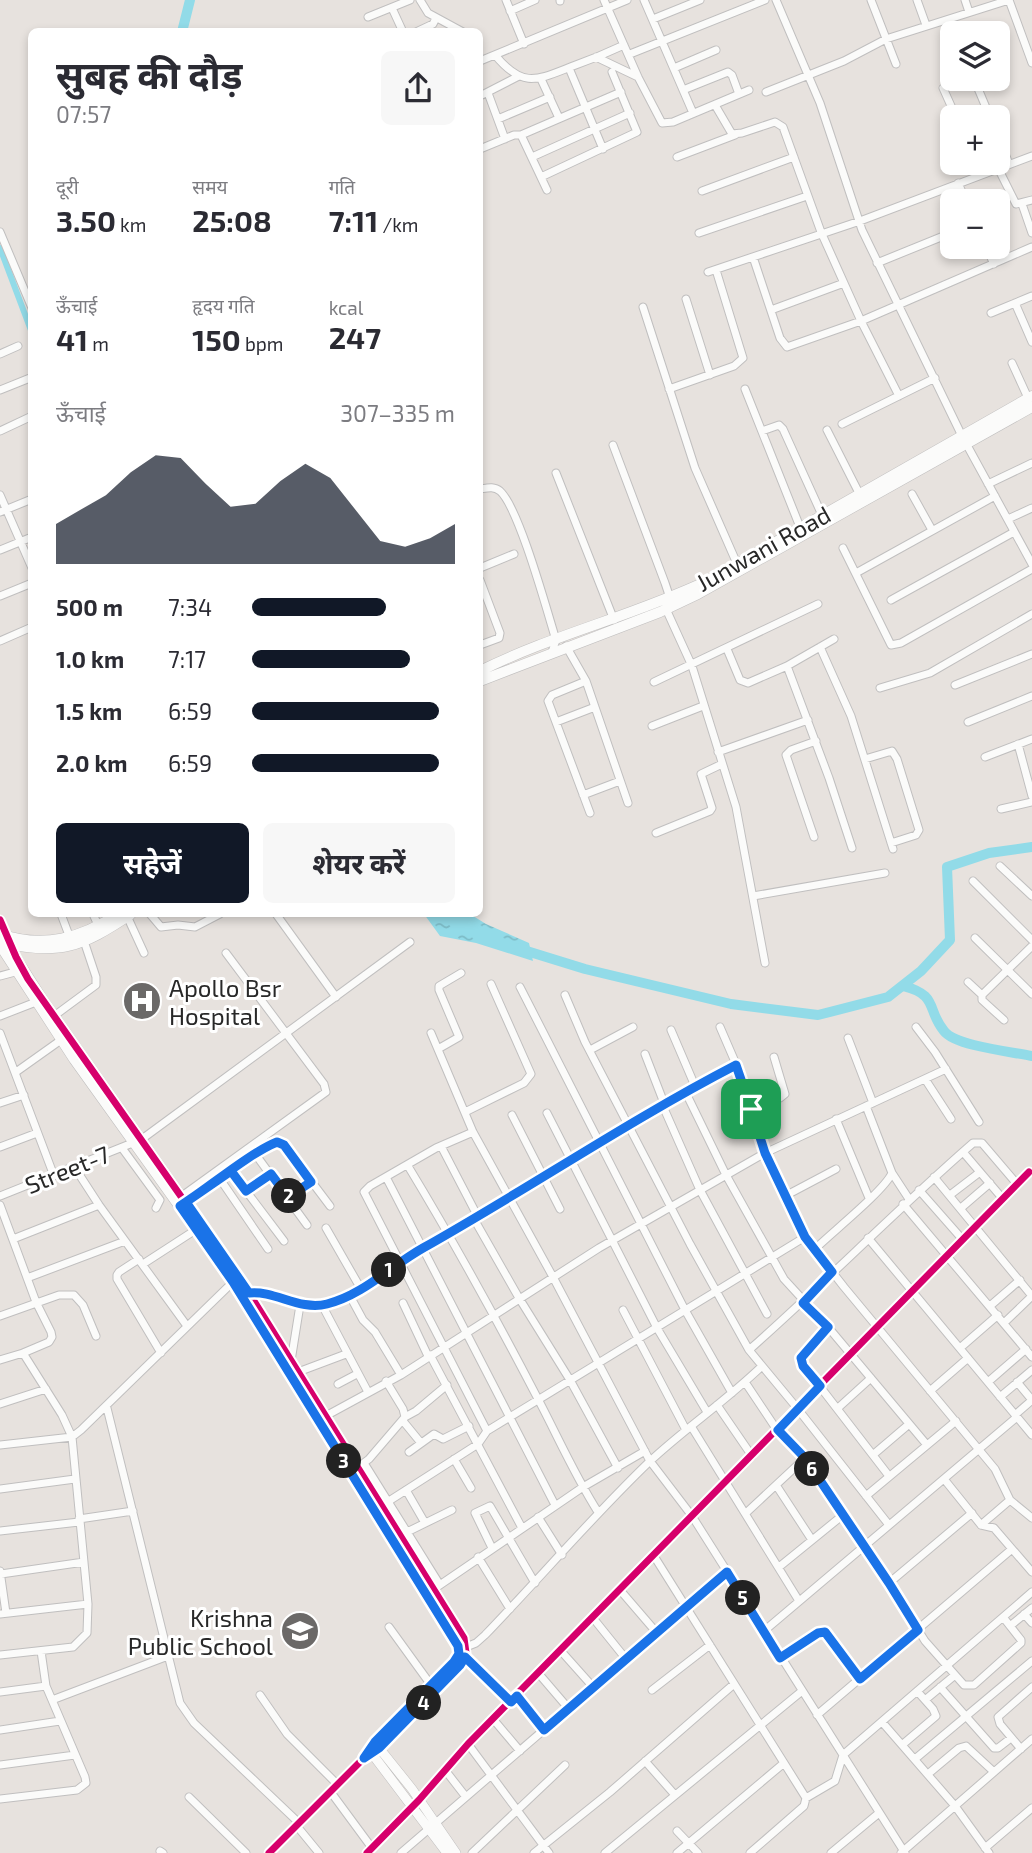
<!DOCTYPE html>
<html lang="hi">
<head>
<meta charset="utf-8">
<style>
  :root { --surface:#fff; --page:#f7f7f7; --text:#2b2b33; --muted:#7c7c81; --accent:#111827 }
  body { margin:0; font-family:"Exo 2","Noto Sans Devanagari",sans-serif; background:var(--page); color:var(--text); height:100vh; display:flex; flex-direction:column; font-size:26px; white-space:nowrap }
  * { box-sizing:border-box; margin:0 }
  p { font-size:23px; color:var(--muted) }
  .icon { flex:none; width:38px; height:38px; fill:none; stroke:currentColor; stroke-width:2; stroke-linecap:round; stroke-linejoin:round }
  .map { position:relative; flex:1; overflow:hidden }
  .sheet { position:absolute; left:28px; top:28px; width:455px; height:889px; display:flex; flex-direction:column; background:var(--surface); border-radius:10px; box-shadow:0 4px 10px #0003 }
  .sheet>* { flex:none }
  .tools { position:absolute; left:940px; top:21px; display:grid; gap:14px }
  .tools a { display:grid; place-items:center; width:70px; height:70px; border-radius:10px; background:var(--surface); box-shadow:0 4px 10px #0003; font-size:35px }
  .pin { position:absolute; display:grid; place-items:center; width:60px; height:60px; color:#fff; margin:-30px; border-radius:14px; box-shadow:0 4px 10px #0006 }
  .km { position:absolute; width:35px; height:35px; margin:-18px; border-radius:50%; background:#222; color:#fff; font-size:19px; line-height:35px; text-align:center }
  .round { display:grid; place-items:center; flex:none; width:74px; height:74px; border-radius:10px; background:var(--page) }
  .overview { display:flex; align-items:center; justify-content:space-between; height:119px; padding:0 28px }
  h1 { font-size:38px; font-weight:700; line-height:52px }
  .figures { display:grid; grid-template-columns:repeat(3,1fr); gap:10px; height:119px; padding:7px 28px }
  .figures div { display:grid; align-content:center }
  .figures b { font-size:30px; font-weight:700 }
  .figures small { font-size:19px; font-weight:400 }
  .figures p { font-size:19px }
  .chart { height:196px; padding:14px 28px }
  .chart p { display:flex; justify-content:space-between }
  .chart svg { width:100%; height:126px; margin-top:7px; fill:var(--accent); opacity:.7 }
  .button { display:flex; gap:14px; margin-top:auto; padding:14px 28px }
  .button a { flex:1; height:80px; border-radius:10px; background:var(--accent); color:#fff; font-size:28px; font-weight:700; line-height:80px; text-align:center }
  .button a+a { background:var(--page); color:var(--text) }
  ul { padding:0 28px; list-style:none; font-size:23px }
  li { display:grid; grid-template-columns:112px 84px 1fr; align-items:center; height:52px }
  li i { height:18px; border-radius:9px; background:var(--accent) }
  .map>svg:first-child { display:block }
  .water { fill:url(#water-ripples) }
  .lines { fill:none; stroke-linecap:round; stroke-linejoin:round }
  .canal { stroke:#92dbe8; stroke-width:6 }
  .river { stroke:#92dbe8; stroke-width:10 }
  .minor-casing { stroke:#c0bfbf; stroke-width:9 }
  .tertiary-casing { stroke:#c0bfbf; stroke-width:10 }
  .secondary-casing { stroke:#c0bfbf; stroke-width:11 }
  .minor { stroke:#fbfbfa; stroke-width:7 }
  .tertiary { stroke:#fbfbfa; stroke-width:9 }
  .secondary { stroke:#fbfbfa; stroke-width:10 }
  .cycleway-casing { stroke:#fff; stroke-width:11 }
  .cycleway { stroke:#d6006c; stroke-width:7 }
  .route-casing { stroke:#fff; stroke-width:14 }
  .route { stroke:#1a73e8; stroke-width:9 }
  .labels { text-anchor:middle; dominant-baseline:central; stroke-width:6; stroke-linejoin:round; paint-order:stroke }
  .street-label { font-size:24px; fill:#282828; stroke:#fff }
  .poi-label { font-size:24px; fill:#282828; stroke:#fff; text-anchor:start }
</style>
</head>
<body>
<div class="map">
<svg width="1032" height="1853" viewBox="0 0 1032 1853">
  <defs>
    <pattern id="water-ripples" width="26" height="14" patternUnits="userSpaceOnUse" patternTransform="scale(1.75)"><rect width="26" height="14" fill="#92dbe8"/><path d="M2 4q2-2 4 0t4 0M15 11q2-2 4 0t4 0" fill="none" stroke="#7ebcc7"/></pattern>
  </defs>
  <rect width="100%" height="100%" fill="#e7e2de"/>
  <!-- water -->
  <path class="water" d="M424,914H470L486,924L529,943L533,961L476,943L440,936Z"/>
  <g class="lines">
    <!-- canal -->
    <path class="canal" d="M0,248L32,333"/>
    <!-- river -->
    <path class="river" d="M182,32L190,0
      M517,948L585,969L731,1004L818,1015L888,997L921,971L950,940L947,867L989,853L1032,847
      M903,986C939,995 926,1009 944,1031C955,1046 1013,1052 1032,1056"/>
    <defs>
      <path id="minor" d="M420,0L428,13L463,32
        M506,0L524,44
        M560,0V1
        M604,0L638,77L662,123L673,122L749,90
        M644,0L693,113
        M776,0L820,103L862,230L962,436L1032,564
        M871,0L896,64
        M917,0L926,25
        M965,0L969,12
        M1009,0L1032,63
        M392,8L403,32
        M510,11L535,0
        M368,17L410,0
        M653,19L700,0
        M416,32L433,24L436,18
        M630,54L765,0
        M495,55C523,89 537,80 573,66C590,60 607,53 624,45
        M596,57L638,77
        M480,61L627,0
        M569,68L603,149
        M674,68L716,50
        M541,79L559,118
        M974,79L990,117
        M943,88L956,117
        M683,90L728,72L732,75L739,94
        M766,92L844,61L886,39L1009,0
        M488,93L505,139
        M480,96L519,76
        M715,105L732,134L742,133L775,122L783,127L821,232L861,321L899,396
        M498,119L550,97
        M521,135L621,92
        M998,135L1009,164
        M480,149L514,135H521L547,190
        M532,157L630,113
        M677,157L735,135
        M998,168L1016,204L1032,200
        M541,177L637,132L612,72
        M958,183L966,201
        M702,191L794,157
        M1022,204L1032,233
        M0,232L32,308
        M699,233L807,196
        M986,247L994,264
        M753,257L780,338L787,347L861,321L1032,247
        M877,263L946,235
        M708,272L860,221L1032,156
        M686,299L710,375
        M1015,303L1032,342
        M643,307L695,468L738,566
        M771,310L844,283
        M991,313L1032,296
        M0,354L18,346
        M1012,363L1028,398
        M669,389L734,366L743,358L716,270
        M745,389L800,527
        M0,390L30,378
        M842,424L935,378
        M827,430L860,495
        M0,431L32,416
        M762,431L779,425L783,429L822,515
        M613,445L665,583L670,598L666,609L692,666L736,807L765,963
        M556,473L614,620
        M988,484L1032,463
        M480,489C487,488 494,486 500,491C519,508 547,611 556,640L552,652
        M912,494L932,530
        M0,495L32,568
        M0,512L32,499
        M1008,519L1032,508
        M843,548L891,645L901,643L1032,569
        M0,550L32,537
        M480,568L514,554
        M856,573L995,496
        M480,580L500,633L499,638L480,645
        M0,596L32,583
        M891,600L1014,532
        M0,641L32,627
        M566,646L586,681L628,803
        M820,647L851,716L893,849
        M727,649L740,680L748,683L787,666L834,639
        M787,666L829,778L852,848
        M586,681L552,695L548,701L590,813
        M654,682L818,604
        M955,685L1032,654
        M880,688L930,673L1032,614
        M556,722L595,707
        M968,722L1032,696
        M652,726L703,706
        M1018,744L1032,796
        M718,752L808,720
        M985,757L1032,739
        M865,759L892,751L897,759L919,830L916,835L891,843
        M583,795L620,781
        M1001,809L1032,802
        M656,833L710,811L712,808L701,774L722,764
        M814,837L786,755L791,750L816,741
        M1000,866L1032,896
        M973,881L1032,940
        M753,896L885,873
        M61,914L70,938
        M93,914L98,925
        M150,914L161,927L178,925L195,927L220,914
        M276,914L336,997
        M127,916L144,953
        M0,920L7,936
        M975,938L1032,994
        M0,976L15,972
        M968,982L982,995L1032,946
        M520,987L685,1310L732,1393
        M565,995L585,1042L690,1244L749,1350L797,1408L889,1525
        M982,995V1000L1004,1020
        M0,1016L36,1002
        M54,1016L96,985V977L84,941
        M916,1027L935,1052L979,1122
        M671,1030L695,1086
        M0,1033L54,1176
        M431,1033L473,1132L553,1277L650,1461L692,1516L905,1853
        M848,1038L873,1103
        M438,1049L459,1037L439,990V986L461,973
        M590,1050L633,1027
        M645,1054L664,1103
        M16,1072L61,1040
        M925,1079L951,1119
        M685,1091L726,1175L784,1279L828,1327L927,1445
        M0,1103L24,1095
        M662,1104L700,1190L767,1314
        M751,1109L780,1098L785,1094L774,1057
        M465,1112L524,1083L531,1074L491,984
        M547,1113L657,1328L707,1412
        M512,1115L560,1209
        M836,1119L869,1198
        M473,1132L436,1148L370,1186L364,1192L487,1431
        M142,1139L410,942
        M441,1146L478,1217
        M0,1147L37,1133
        M122,1148L160,1200L156,1208
        M963,1152L1003,1199
        M256,1155L307,1225
        M408,1166C454,1242 497,1320 538,1399C558,1437 575,1476 598,1512
        M75,1168L99,1205L187,1326
        M231,1171L284,1241
        M892,1173L909,1199
        M386,1177L555,1505
        M934,1177L1032,1296
        M220,1179L268,1249
        M919,1190L963,1240
        M246,1191L271,1174
        M950,1195L980,1172
        M0,1196L135,1142
        M182,1196L326,1092L324,1084L226,953
        M785,1196L836,1169
        M287,1197L311,1182
        M184,1203L277,1142L284,1145L330,1206
        M903,1204L1032,1357
        M0,1205L36,1302L51,1332L52,1337L49,1342L23,1353
        M961,1208L990,1183
        M474,1219L519,1298L570,1380L618,1468
        M326,1228L361,1289
        M805,1237L844,1287L995,1469L1010,1500L1032,1518
        M868,1238L1032,1435
        M13,1239L99,1205
        M815,1249C831,1233 884,1191 892,1173L866,1106
        M139,1259L119,1272L117,1275V1279L161,1353
        M143,1264L197,1229
        M27,1278L125,1241
        M247,1294C275,1289 301,1312 330,1303C364,1292 391,1266 422,1249C527,1189 628,1121 736,1065
        M350,1296L363,1320L375,1332L401,1375
        M403,1303L428,1356
        M322,1305L368,1392
        M990,1306L1020,1280
        M623,1310L686,1430
        M0,1316L59,1295H74L83,1305L96,1336
        M1004,1323L1032,1296
        M828,1327L803,1355L801,1362L889,1476
        M960,1348L998,1315
        M749,1350C825,1283 896,1210 973,1143H982L1017,1184
        M430,1355L522,1528
        M0,1360L23,1353L62,1415L72,1437L88,1604L87,1633L73,1647L0,1655
        M291,1361L300,1305
        M298,1372L346,1354
        M745,1382L777,1430L805,1458L889,1583L925,1641L964,1685H974L1021,1643V1640L1003,1617
        M988,1382L1026,1349
        M1017,1382L1032,1400
        M338,1384L357,1374
        M930,1391L968,1358
        M1000,1397L1032,1370
        M0,1404L46,1389
        M717,1405L752,1456
        M107,1408L180,1703L194,1723L298,1822
        M838,1408L871,1378
        M1015,1415L1032,1400
        M405,1417L416,1411L447,1385
        M322,1418L401,1375L599,1248L765,1153L946,1069
        M403,1421L421,1443
        M691,1426L799,1601
        M0,1445L72,1437L81,1430L236,1279
        M409,1452L434,1434L443,1439L469,1426
        M874,1454L908,1425
        M454,1459L471,1488
        M364,1463L440,1585
        M361,1465L369,1459L405,1417L403,1409L386,1381
        M944,1479L981,1525L1010,1500
        M776,1485L812,1540
        M0,1489L75,1479
        M406,1490L425,1523
        M866,1496L956,1421
        M378,1508L478,1444L487,1431L805,1237L765,1153L739,1071L720,1027
        M746,1513L805,1458
        M538,1517L562,1555
        M79,1519L133,1511
        M981,1525L994,1528L1032,1572
        M0,1531L79,1522
        M407,1532L452,1510
        M492,1548L475,1513L490,1506L535,1583
        M654,1556L806,1798L804,1806L750,1853
        M478,1557L510,1609
        M779,1567L843,1515
        M0,1571L6,1613
        M1,1574L84,1562
        M889,1583L972,1513
        M434,1589L583,1487L645,1451
        M620,1590L657,1633
        M0,1614L88,1604
        M1024,1614L1032,1623
        M593,1618L626,1659
        M1010,1626L1032,1608
        M389,1627L431,1685
        M764,1631L1017,1417
        M461,1649L476,1643L485,1635C540,1578 591,1518 648,1463C684,1429 726,1401 762,1366
        M561,1651L594,1688
        M465,1657L511,1702
        M781,1658L818,1633L825,1632L861,1679
        M539,1674L569,1709
        M940,1687L994,1748H998L1011,1738
        M652,1690L710,1645
        M0,1692L46,1686
        M260,1695L287,1734L337,1784
        M517,1696L544,1730
        M52,1700L168,1656
        M925,1700L955,1675
        M817,1715L1012,1549
        M493,1719L520,1751
        M882,1722L955,1806L989,1853
        M0,1730L60,1721
        M468,1744L549,1853
        M902,1745L936,1716L933,1709L917,1691
        M1021,1749L1000,1724L998,1717L1032,1687
        M915,1759L1032,1661
        M645,1761L675,1795
        M0,1765L75,1755
        M445,1770L466,1797
        M928,1774L959,1748L966,1746L994,1772
        M330,1791L372,1848
        M189,1797L246,1853
        M806,1798L835,1781L843,1755L1032,1592
        M0,1799L77,1790L86,1783L85,1777L46,1686L41,1651
        M296,1825L319,1853
        M677,1831L698,1853
        M985,1848L1032,1808
        M160,1851L163,1853
        M367,1853L419,1800L468,1744L1029,1172
        M401,1853L727,1572
        M472,1853L565,1765
        M534,1853L610,1792L734,1684
        M605,1853L802,1691
        M677,1853L784,1763
        M831,1853L879,1813
        M901,1853L1032,1739"/>
      <path id="tertiary" d="M8,939L16,957L42,998L239,1278L434,1589L465,1642V1657L460,1665L379,1748L364,1758L269,1853
        M0,946L74,1060L233,1282L457,1642L459,1654L454,1662L375,1743L364,1757
        M376,1744L412,1789L456,1853
        M370,1751L447,1853"/>
      <path id="secondary" d="M480,671C552,635 633,616 707,581L1032,396
        M480,681L660,612L698,594L1032,407
        M0,934C44,949 81,938 118,914
        M0,942C59,956 82,947 131,914"/>
    </defs>
    <!-- minor casing -->
    <use href="#minor" class="minor-casing"/>
    <!-- tertiary casing -->
    <use href="#tertiary" class="tertiary-casing"/>
    <!-- secondary casing -->
    <use href="#secondary" class="secondary-casing"/>
    <!-- minor -->
    <use href="#minor" class="minor"/>
    <!-- tertiary -->
    <use href="#tertiary" class="tertiary"/>
    <!-- secondary -->
    <use href="#secondary" class="secondary"/>
    <defs>
      <path id="cycleway" d="M0,920L16,957L28,979L249,1293L464,1638L466,1653L460,1665L379,1748L364,1758L269,1853
        M367,1853L419,1800L468,1744L1029,1172"/>
    </defs>
    <!-- cycleway casing -->
    <use href="#cycleway" class="cycleway-casing"/>
    <!-- cycleway -->
    <use href="#cycleway" class="cycleway"/>
  </g>
  <g class="lines">
    <defs>
      <path id="route" d="M751,1109L736,1065C628,1121 528,1189 423,1248C391,1266 363,1295 327,1304C299,1311 275,1290 249,1293L186,1202C212,1185 250,1153 277,1142L284,1145L311,1182L288,1197L271,1174L246,1191L231,1171L186,1202L180,1206L233,1282L458,1646L459,1654L454,1662L375,1742L364,1758L379,1748L460,1665L465,1657L511,1702L517,1696L544,1730L727,1572L780,1658L818,1633L825,1632L860,1679L918,1630L889,1583L805,1458L778,1430L820,1386L803,1366L801,1358L828,1327L803,1303L832,1272L805,1237L765,1153L751,1109"/>
    </defs>
    <!-- route casing -->
    <use href="#route" class="route-casing"/>
    <!-- route -->
    <use href="#route" class="route"/>
  </g>
  <!-- icons -->
  <defs>
    <symbol id="hospital-disc" viewBox="-11 -11 22 22"><circle r="9.5" fill="#6b6968" stroke="#fff"/><path d="M-5-5h3v3.5h4V-5h3V5h-3V1.5h-4V5h-3Z" fill="#fff"/></symbol>
    <symbol id="school-disc" viewBox="-11 -11 22 22"><circle r="9.5" fill="#6b6968" stroke="#fff"/><path d="M0-5L7-2L0 1L-7-2ZM-4 1L0 2.5L4 1V4Q0 6-4 4Z" fill="#fff"/></symbol>
  </defs>
  <g fill-rule="evenodd">
    <use href="#hospital-disc" x="120" y="979" width="44" height="44"/>
    <use href="#school-disc" x="278" y="1609" width="44" height="44"/>
  </g>
  <g class="labels">
    <!-- street labels -->
    <g class="street-label">
      <text transform="translate(763 548) rotate(-29)">Junwani Road</text>
      <text transform="translate(67 1169) rotate(-22)">Street-7</text>
    </g>
    <!-- poi labels -->
    <g class="poi-label">
      <text x="169" y="987">Apollo Bsr<tspan x="169" dy="28">Hospital</tspan></text>
      <text x="273" y="1617" text-anchor="end">Krishna<tspan x="273" dy="28">Public School</tspan></text>
    </g>
  </g>
</svg>
<div class="tools">
<a><svg class="icon" aria-label="layers" viewBox="0 0 24 24"><path d="M12 4l9 5-9 5-9-5zM3 14l9 5 9-5"/></svg></a>
<a>+</a>
<a>−</a>
</div>
<div class="pin" style="left:751px;top:1109px;background:#1e9e55"><svg class="icon" aria-label="arrive" viewBox="0 0 24 24"><path d="M6 21V4h12l-3 4 3 4H6"/></svg></div>
<b class="km" style="left:389px;top:1270px">1</b>
<b class="km" style="left:289px;top:1196px">2</b>
<b class="km" style="left:344px;top:1461px">3</b>
<b class="km" style="left:424px;top:1703px">4</b>
<b class="km" style="left:743px;top:1598px">5</b>
<b class="km" style="left:812px;top:1469px">6</b>
<section class="sheet">
<div class="overview"><div><h1>सुबह की दौड़</h1><p>07:57</p></div><a class="round"><svg class="icon" aria-label="share" viewBox="0 0 24 24"><path d="M12 15V3M7 8l5-5 5 5M5 13v7h14v-7"/></svg></a></div>
<div class="figures">
<div><p>दूरी</p><b>3.50<small> km</small></b></div>
<div><p>समय</p><b>25:08</b></div>
<div><p>गति</p><b>7:11<small> /km</small></b></div>
</div>
<div class="figures">
<div><p>ऊँचाई</p><b>41<small> m</small></b></div>
<div><p>हृदय गति</p><b>150<small> bpm</small></b></div>
<div><p>kcal</p><b>247</b></div>
</div>
<div class="chart"><p><span>ऊँचाई</span>307–335 m</p>
<svg viewBox="0 0 160 44" preserveAspectRatio="none"><path d="M0 44V30L10 25L20 20L30 12L40 6L50 7L60 16L70 24L80 23L90 15L100 9L110 14L120 25L130 36L140 38L150 35L160 30V44z"/></svg>
</div>
<ul>
<li><b>500 m</b>7:34<i style="width:66%"></i></li>
<li><b>1.0 km</b>7:17<i style="width:78%"></i></li>
<li><b>1.5 km</b>6:59<i style="width:92%"></i></li>
<li><b>2.0 km</b>6:59<i style="width:92%"></i></li>
</ul>
<div class="button"><a>सहेजें</a><a>शेयर करें</a></div>
</section>
</div>
</body>
</html>
